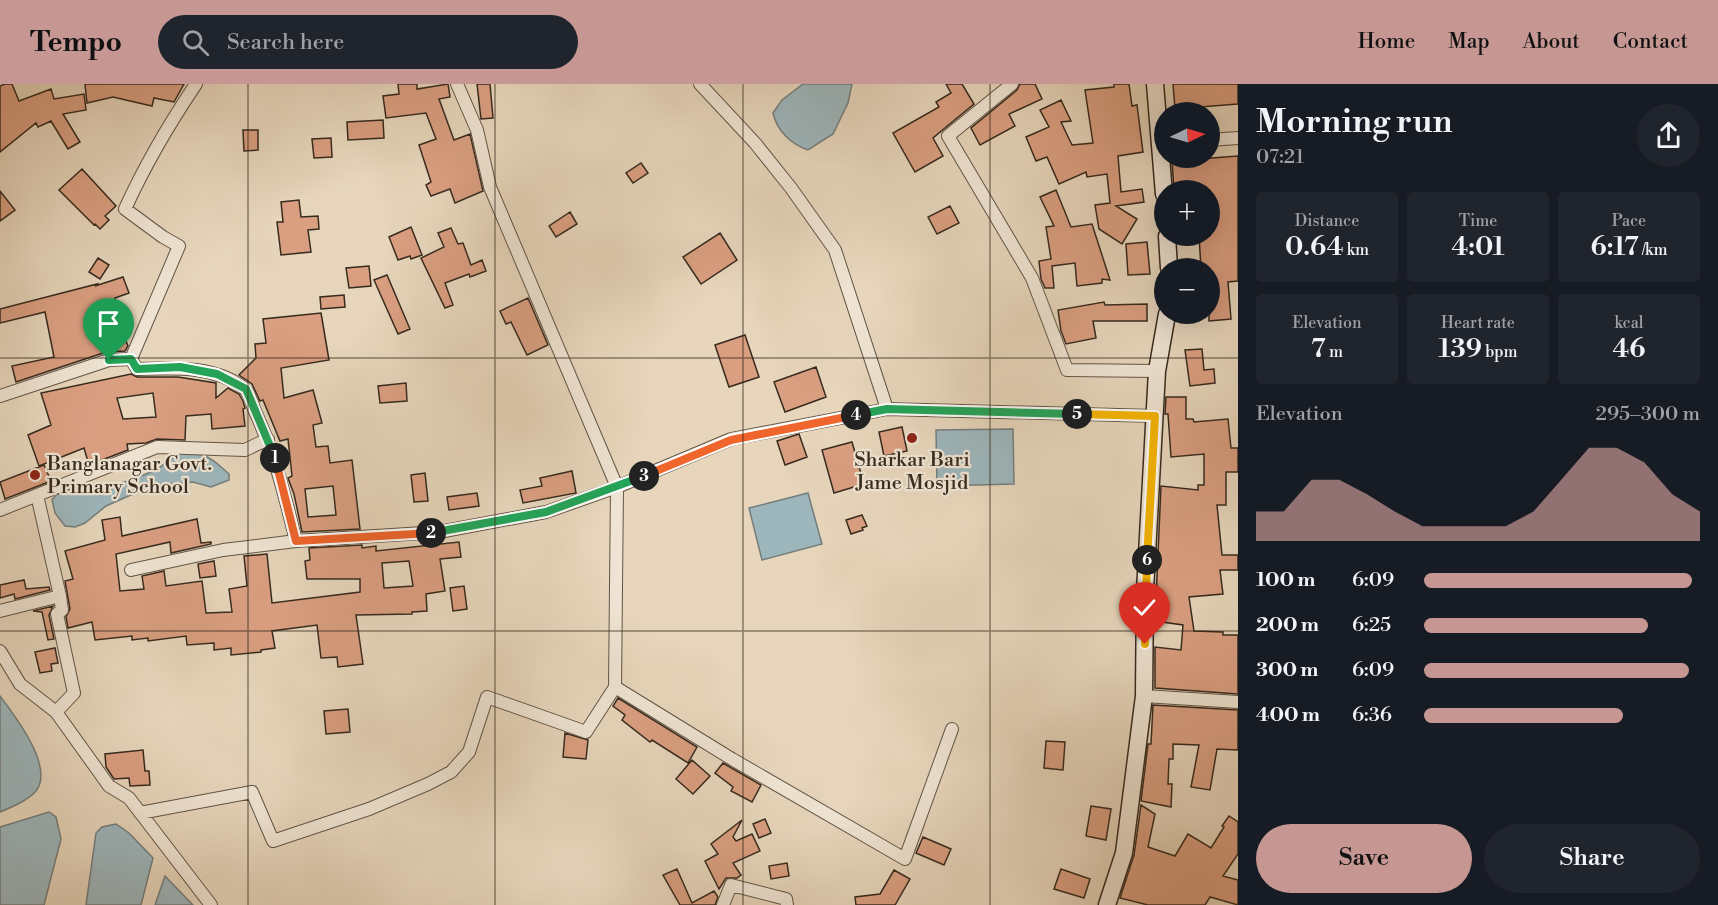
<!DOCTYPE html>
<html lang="en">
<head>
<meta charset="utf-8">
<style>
  :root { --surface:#171b24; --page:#20242c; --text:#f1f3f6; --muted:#9ea1a6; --accent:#c59692 }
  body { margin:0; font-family:"Libre Bodoni",serif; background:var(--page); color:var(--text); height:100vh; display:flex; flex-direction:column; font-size:22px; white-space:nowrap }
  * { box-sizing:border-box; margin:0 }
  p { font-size:20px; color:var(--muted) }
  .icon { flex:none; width:33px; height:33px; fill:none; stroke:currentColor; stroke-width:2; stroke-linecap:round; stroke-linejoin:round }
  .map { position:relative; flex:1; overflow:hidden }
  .sheet { display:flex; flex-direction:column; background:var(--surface); width:480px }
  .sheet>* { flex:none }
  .needle { width:39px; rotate:85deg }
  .buttons { position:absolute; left:1154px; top:18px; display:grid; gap:12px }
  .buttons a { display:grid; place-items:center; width:66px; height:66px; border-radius:50%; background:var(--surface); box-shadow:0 6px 24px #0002; font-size:30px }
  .pin { position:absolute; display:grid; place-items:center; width:51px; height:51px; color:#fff; margin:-62px -26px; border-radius:50% 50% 50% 0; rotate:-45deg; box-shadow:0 0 6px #0007 }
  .pin .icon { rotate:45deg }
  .km { position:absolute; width:30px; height:30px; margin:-15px; border-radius:50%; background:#222; color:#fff; font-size:16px; line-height:30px; text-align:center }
  .round { display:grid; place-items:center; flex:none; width:63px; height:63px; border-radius:32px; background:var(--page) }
  .head { display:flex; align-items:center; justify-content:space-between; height:102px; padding:0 18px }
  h1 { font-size:33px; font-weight:600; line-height:45px }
  .metrics { display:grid; grid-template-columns:repeat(3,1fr); gap:9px; height:102px; padding:6px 18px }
  .metrics div { display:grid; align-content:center; border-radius:6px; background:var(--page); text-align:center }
  .metrics b { font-size:26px; font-weight:600 }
  .metrics small { font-size:16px; font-weight:400 }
  .metrics p { font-size:16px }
  .chart { height:168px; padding:12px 18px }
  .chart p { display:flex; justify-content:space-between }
  .chart svg { width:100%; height:108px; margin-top:6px; fill:var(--accent); opacity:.7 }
  .button { display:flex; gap:12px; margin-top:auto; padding:12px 18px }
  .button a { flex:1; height:69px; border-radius:36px; background:var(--accent); color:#111; font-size:24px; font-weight:600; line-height:69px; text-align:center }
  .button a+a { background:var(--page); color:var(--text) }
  ul { padding:0 18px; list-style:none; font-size:20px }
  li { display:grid; grid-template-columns:96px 72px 1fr; align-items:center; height:45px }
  li i { height:15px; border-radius:8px; background:var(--accent) }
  header { display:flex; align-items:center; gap:36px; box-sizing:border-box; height:84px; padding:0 30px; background:var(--accent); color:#111 }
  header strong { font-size:28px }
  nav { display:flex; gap:33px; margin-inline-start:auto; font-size:21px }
  .search { width:420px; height:54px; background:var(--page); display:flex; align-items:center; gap:15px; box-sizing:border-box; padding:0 21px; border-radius:33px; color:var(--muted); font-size:22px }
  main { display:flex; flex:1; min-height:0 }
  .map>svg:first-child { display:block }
  .water { fill:#9db6bc; stroke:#747e7d; stroke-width:1.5 }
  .building { fill:#da9f81; stroke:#362a1e; stroke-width:1.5; fill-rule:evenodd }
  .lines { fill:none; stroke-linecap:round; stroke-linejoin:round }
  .minor-casing { stroke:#625546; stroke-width:14 }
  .secondary-casing { stroke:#362a1e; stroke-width:19 }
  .minor { stroke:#efe4d3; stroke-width:12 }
  .secondary { stroke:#efe4d3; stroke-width:16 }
  .split-1-casing { stroke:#fff; stroke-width:12 }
  .split-2-casing { stroke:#fff; stroke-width:12 }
  .split-3-casing { stroke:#fff; stroke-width:12 }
  .split-4-casing { stroke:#fff; stroke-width:12 }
  .split-5-casing { stroke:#fff; stroke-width:12 }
  .split-6-casing { stroke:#fff; stroke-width:12 }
  .split-7-casing { stroke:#fff; stroke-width:12 }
  .split-1 { stroke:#22a559; stroke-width:8 }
  .split-2 { stroke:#f0652b; stroke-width:8 }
  .split-3 { stroke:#22a559; stroke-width:8 }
  .split-4 { stroke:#f0652b; stroke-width:8 }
  .split-5 { stroke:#22a559; stroke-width:8 }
  .split-6 { stroke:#f5b400; stroke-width:8 }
  .split-7 { stroke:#f5b400; stroke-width:8 }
  .grid { fill:none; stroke:#362a1e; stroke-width:1.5; stroke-opacity:0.55 }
  .poi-dot { fill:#8f2418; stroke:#efe4d3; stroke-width:2 }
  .labels { text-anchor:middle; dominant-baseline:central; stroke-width:4.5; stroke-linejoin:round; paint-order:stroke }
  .poi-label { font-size:20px; fill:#362a1e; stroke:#efe4d3 }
</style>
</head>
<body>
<header>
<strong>Tempo</strong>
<div class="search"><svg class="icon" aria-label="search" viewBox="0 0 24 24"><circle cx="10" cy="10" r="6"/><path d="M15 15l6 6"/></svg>Search here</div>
<nav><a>Home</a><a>Map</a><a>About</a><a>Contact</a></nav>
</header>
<main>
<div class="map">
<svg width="1238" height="821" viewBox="0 0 1238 821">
  <rect width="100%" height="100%" fill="#e7d6bc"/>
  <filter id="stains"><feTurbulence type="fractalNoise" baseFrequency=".00333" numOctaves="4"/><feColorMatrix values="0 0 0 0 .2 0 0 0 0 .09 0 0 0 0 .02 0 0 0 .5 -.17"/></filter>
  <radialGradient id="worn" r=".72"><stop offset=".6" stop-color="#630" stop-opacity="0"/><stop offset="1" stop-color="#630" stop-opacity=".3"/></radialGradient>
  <!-- water -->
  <path class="water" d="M803,0H852L848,19L833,50L808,66C791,60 777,47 773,29L782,16Z
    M1013,345L1014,400L937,402L936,346Z
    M195,368C210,372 218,380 229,390V396L211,403L193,398L151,402L106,422L85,439L75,443L65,442L55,429L52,416L56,411L77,403L114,401L131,396L156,386L179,369Z
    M808,409L822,460L762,476L749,424Z
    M0,612C14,631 55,683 36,707C27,717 12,723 0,728Z
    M49,728L56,733L61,755L44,821H0V743Z
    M116,740L129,749L153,774L141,821H86L96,749L102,743Z
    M165,792L189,817L193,821H155Z"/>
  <!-- building -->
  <path class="building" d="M5,0H12L19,17L51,5L54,15L84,10L86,26L63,30L80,58L68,65L51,37L38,43L36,39L0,68V2Z
    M85,0H184L174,18L154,14L152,22L113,13L87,19Z
    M398,0H417V5L448,0L450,13L439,15L454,56L470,50L483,107L455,119L450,105L431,112L426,101L431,98L419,61L436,55L426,29L386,34L383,12L399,10Z
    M477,0H490L493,34L481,35Z
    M946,0H962L974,20L933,54L943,72L915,88L893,49L939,23L936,18L951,9Z
    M1020,0H1035L1042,15L1009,30L1015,42L980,61L971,44L1017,6Z
    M1114,0H1129L1132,22L1137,21L1143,68L1118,72L1121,108L1142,105L1144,118L1116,122L1137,135L1122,160L1099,145L1095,121L1110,119L1107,90L1087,93L1086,88L1059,100L1047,73L1036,77L1026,53L1049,43L1040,26L1061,16L1071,37L1061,38L1072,61L1093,59L1085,6L1114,3Z
    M1173,0H1238V20L1175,25Z
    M383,36L384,54L348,56L347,38Z
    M243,46H258V66L244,67Z
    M331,54L332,73L314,74L312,55Z
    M1238,72V197L1228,198L1231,235L1209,237V184H1201L1199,152H1209V106H1174L1172,77Z
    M641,79L648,89L633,99L626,89Z
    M82,85L116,122L105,132L109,136L100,145L95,140L94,141L59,106Z
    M1056,106L1071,143L1092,140L1110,196L1102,195V199L1077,202L1075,179L1052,182L1054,204H1045L1041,195L1039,177L1051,175L1046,143L1054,142L1040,113Z
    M0,107L15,126L0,137Z
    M299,116L301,133L318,132L319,145L308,146L311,168L281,171L277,138H283L281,118Z
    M950,122L959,139L937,150L928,133Z
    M570,128L577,140L556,153L549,142Z
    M411,143L422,171L411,175L410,172L398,176L389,153Z
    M451,144L458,160L463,159L471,181L482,176L486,187L470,193L469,190L445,199L453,221L445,224L421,174L444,163L438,149Z
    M720,149L737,176L701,200L683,173Z
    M1147,158L1150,190L1128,191L1126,160Z
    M98,174L109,181L100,195L89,188Z
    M369,182L371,202L349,204L346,184Z
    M387,191L410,245L398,250L374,196Z
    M123,193L129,209L115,214L116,218L110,219L128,262L125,267L106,268L16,298L12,282L54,273L45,228L0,239V225L97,200L95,202Z
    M344,211L345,223L321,225L320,213Z
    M528,214L548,261L527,271L511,238L506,240L500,227Z
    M1104,218L1105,221L1147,220V237H1093L1096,254L1066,260L1061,247L1058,226Z
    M321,229L329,276L281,284L284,314L313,306L322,339L313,341L316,363L328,362L330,379L352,376L360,445L302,448L294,410L288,394L292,392L288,355L280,357L263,316L260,317L252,300L239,291L256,274L255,260L266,259L263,235ZM333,402L336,431L308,433L305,405Z
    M745,251L759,293L729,303L715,261Z
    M1202,265L1204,286L1214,285L1215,299L1190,302L1185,266Z
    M816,283L826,313L785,328L774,298Z
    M131,290L137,293H178L216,299V314L228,304L239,310L243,317L245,324L243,325L245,342L212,345L211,330L186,332L185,356L157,355L146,359L127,360L128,366L89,381L84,364L39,382L28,351L51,341L41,309ZM153,309L156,333L123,335L117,314Z
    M406,299L407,317L380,319L378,302Z
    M1166,313H1186V335H1193L1194,338L1228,335L1231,364H1238V388H1226V421H1217L1222,471H1238V486H1220L1223,510L1189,513L1194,547L1223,548V551H1238V610L1155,604V563L1181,566L1183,541L1155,537L1161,402L1198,406V401H1204V370L1171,373L1168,330H1165Z
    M902,343L907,367L884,372L879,348Z
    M799,350L807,373L785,381L777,357Z
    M852,358L864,400L834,409L822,366Z
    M44,381L51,397L5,415L0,398Z
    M572,387L576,409L523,419L520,406L542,402L540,394Z
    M425,389L428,417L414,418L411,391Z
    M477,409L479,422L449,426L447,413Z
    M862,431L867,442L862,444L863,446L851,450L846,436Z
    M120,433L122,452L197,435L201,459L211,458V460L171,469L170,458L116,470L120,507L144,505L142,492L164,487L166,502L202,497L206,529L232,528L229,505L247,502L244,472L267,470L272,519L360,508V495H307L305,477L310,476L309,464L362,461V464L376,462V467L459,458L461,473L440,475L445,507L426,510L427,527L412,528V530L356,531L363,580L338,583L337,573L321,574L317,541L272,547L275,564L261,566V568L231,571V564L214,566V559L187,561L186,552L148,557V554L132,556V552L95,556L92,538L68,544L66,533L70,525L65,497L73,495L65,467L105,456L102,436ZM409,477L413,502L384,504L382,479Z
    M214,477L216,492L200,494L198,480Z
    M24,496L26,505L49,503L50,506L15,515L14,510L0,514V501Z
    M464,502L467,525L453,527L450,504Z
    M53,522L49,531L54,555L48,556L42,528L33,527Z
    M55,564L58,579L51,580L52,587L40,589L35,568Z
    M618,614L697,663L688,679L652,656L650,658L622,636L625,631L613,622Z
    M1153,621L1238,626V666L1217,665L1210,706L1191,703L1199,661L1173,660V675H1169L1168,700H1172L1171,723L1141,717L1148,660H1151Z
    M348,625L350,648L326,650L324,627Z
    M565,649L588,656L586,675L563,673Z
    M1046,657L1065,658L1063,686L1044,684Z
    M143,666L145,687H149L150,701L130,702L129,694L114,695L106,683L105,670Z
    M692,676L710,692L693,710L676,695Z
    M723,679L761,701L752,718L731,707L733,703L715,689Z
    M1141,721L1155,730L1148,763L1175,772L1188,750L1211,764L1224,743L1222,742L1229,732L1238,738V770L1223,792L1238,796V821L1210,813L1205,821H1148L1120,814L1134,771Z
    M1091,722L1111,725L1106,756L1086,752Z
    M765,735L771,749L759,754L753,740Z
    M742,736L733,753L736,757L752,750L760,767L733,779L741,791L737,794H726L719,805L705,777L718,770L711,760Z
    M923,753L951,765L944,781L916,769Z
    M787,779L789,792L771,795L769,782Z
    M677,785L692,819L714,807L718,813L715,821H680L663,791Z
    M1061,785L1090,795L1084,814L1054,805Z
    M894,786L910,795L895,821H856L855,813L880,810Z"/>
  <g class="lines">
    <defs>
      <path id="minor" d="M457,0L477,46L490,103L617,403L615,603L732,675L905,775L952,645
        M700,0L755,59L791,104L835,166L887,325
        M1012,0L948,52L1032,194L1067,286L1157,287
        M1209,56L1238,54
        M131,275L179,162L163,153L125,125C145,81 169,40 196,0
        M0,312L109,276L131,275L137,285C173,284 214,281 244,304C249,308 252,318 254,325C275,370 284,409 296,457L439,448L546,428L617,403L731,355L887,325L1155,332
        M0,426L157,363L245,366L268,355
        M131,486L223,466L296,457
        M0,527L60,512L37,411
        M0,567L20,600L56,628L109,702L129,714L211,821
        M1144,612L1238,618
        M56,628L74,609L57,530L62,526L60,512
        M140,729L252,708L273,757L369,725L428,700L451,688L469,668L487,613L586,648L615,603
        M723,821L731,801L786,815L787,821"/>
      <path id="secondary" d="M1155,0L1164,110
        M1167,152L1169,184
        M1107,821L1124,769L1144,612L1145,507L1157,287L1167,230"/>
    </defs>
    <!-- minor casing -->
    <use href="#minor" class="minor-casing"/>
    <!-- secondary casing -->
    <use href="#secondary" class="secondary-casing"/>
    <!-- minor -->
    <use href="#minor" class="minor"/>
    <!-- secondary -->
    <use href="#secondary" class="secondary"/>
  </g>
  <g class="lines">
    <defs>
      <path id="split-1" d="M109,276L131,275L137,285L180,283L217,290L246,305L275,374"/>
      <path id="split-2" d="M275,374L296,457L431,449"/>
      <path id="split-3" d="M431,449L546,428L644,392"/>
      <path id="split-4" d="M644,392L731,356L856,331"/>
      <path id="split-5" d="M856,331L887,325L1077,330"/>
      <path id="split-6" d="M1077,330L1155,332L1147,476"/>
      <path id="split-7" d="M1145,560L1147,476"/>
    </defs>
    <!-- split-1 casing -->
    <use href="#split-1" class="split-1-casing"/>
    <!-- split-2 casing -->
    <use href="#split-2" class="split-2-casing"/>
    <!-- split-3 casing -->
    <use href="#split-3" class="split-3-casing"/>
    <!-- split-4 casing -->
    <use href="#split-4" class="split-4-casing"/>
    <!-- split-5 casing -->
    <use href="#split-5" class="split-5-casing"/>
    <!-- split-6 casing -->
    <use href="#split-6" class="split-6-casing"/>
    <!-- split-7 casing -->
    <use href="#split-7" class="split-7-casing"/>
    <!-- split-1 -->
    <use href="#split-1" class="split-1"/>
    <!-- split-2 -->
    <use href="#split-2" class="split-2"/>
    <!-- split-3 -->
    <use href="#split-3" class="split-3"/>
    <!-- split-4 -->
    <use href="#split-4" class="split-4"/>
    <!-- split-5 -->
    <use href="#split-5" class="split-5"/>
    <!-- split-6 -->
    <use href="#split-6" class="split-6"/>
    <!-- split-7 -->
    <use href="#split-7" class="split-7"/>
  </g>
  <!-- grid -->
  <path class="grid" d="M248,0V821M495,0V821M743,0V821M990,0V821M0,274H1238M0,547H1238"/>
  <!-- markers -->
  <g class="poi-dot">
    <circle cx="912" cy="354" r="6"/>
    <circle cx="35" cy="391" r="6"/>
  </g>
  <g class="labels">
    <!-- poi labels -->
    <g class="poi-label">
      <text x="912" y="376">Sharkar Bari<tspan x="912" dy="23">Jame Mosjid</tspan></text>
      <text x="47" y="380" text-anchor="start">Banglanagar Govt.<tspan x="47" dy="23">Primary School</tspan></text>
    </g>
  </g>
  <rect width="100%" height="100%" filter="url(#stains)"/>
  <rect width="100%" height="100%" fill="url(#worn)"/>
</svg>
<div class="buttons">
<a><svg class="needle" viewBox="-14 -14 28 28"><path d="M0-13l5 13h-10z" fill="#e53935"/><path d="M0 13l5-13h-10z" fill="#9ea1a6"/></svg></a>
<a>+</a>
<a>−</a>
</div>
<div class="pin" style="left:109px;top:276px;background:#1e9e55"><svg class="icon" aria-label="arrive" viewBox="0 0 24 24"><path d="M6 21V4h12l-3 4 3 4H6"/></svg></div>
<div class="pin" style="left:1145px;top:560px;background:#d93025"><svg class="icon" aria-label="check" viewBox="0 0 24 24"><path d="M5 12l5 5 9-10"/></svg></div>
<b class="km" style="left:275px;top:374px">1</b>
<b class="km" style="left:431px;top:449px">2</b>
<b class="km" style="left:644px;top:392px">3</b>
<b class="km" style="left:856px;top:331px">4</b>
<b class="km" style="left:1077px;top:330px">5</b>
<b class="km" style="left:1147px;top:476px">6</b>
</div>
<section class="sheet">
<div class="head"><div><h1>Morning run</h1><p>07:21</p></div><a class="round"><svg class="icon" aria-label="share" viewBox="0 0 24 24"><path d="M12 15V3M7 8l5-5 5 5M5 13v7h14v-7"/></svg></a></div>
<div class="metrics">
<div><p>Distance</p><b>0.64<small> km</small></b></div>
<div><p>Time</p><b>4:01</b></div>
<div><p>Pace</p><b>6:17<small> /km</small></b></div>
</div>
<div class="metrics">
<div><p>Elevation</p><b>7<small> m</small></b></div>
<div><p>Heart rate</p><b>139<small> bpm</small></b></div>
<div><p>kcal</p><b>46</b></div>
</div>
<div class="chart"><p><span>Elevation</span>295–300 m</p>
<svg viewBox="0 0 160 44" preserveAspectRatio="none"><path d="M0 44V32L10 32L20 19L30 19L40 25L50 32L60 38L70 38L80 38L90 38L100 32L110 19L120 6L130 6L140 12L150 25L160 32V44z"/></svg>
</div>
<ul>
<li><b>100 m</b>6:09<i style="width:97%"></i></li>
<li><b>200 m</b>6:25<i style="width:81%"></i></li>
<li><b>300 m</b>6:09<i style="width:96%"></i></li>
<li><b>400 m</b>6:36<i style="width:72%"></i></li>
</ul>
<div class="button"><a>Save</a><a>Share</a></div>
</section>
</main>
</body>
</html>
